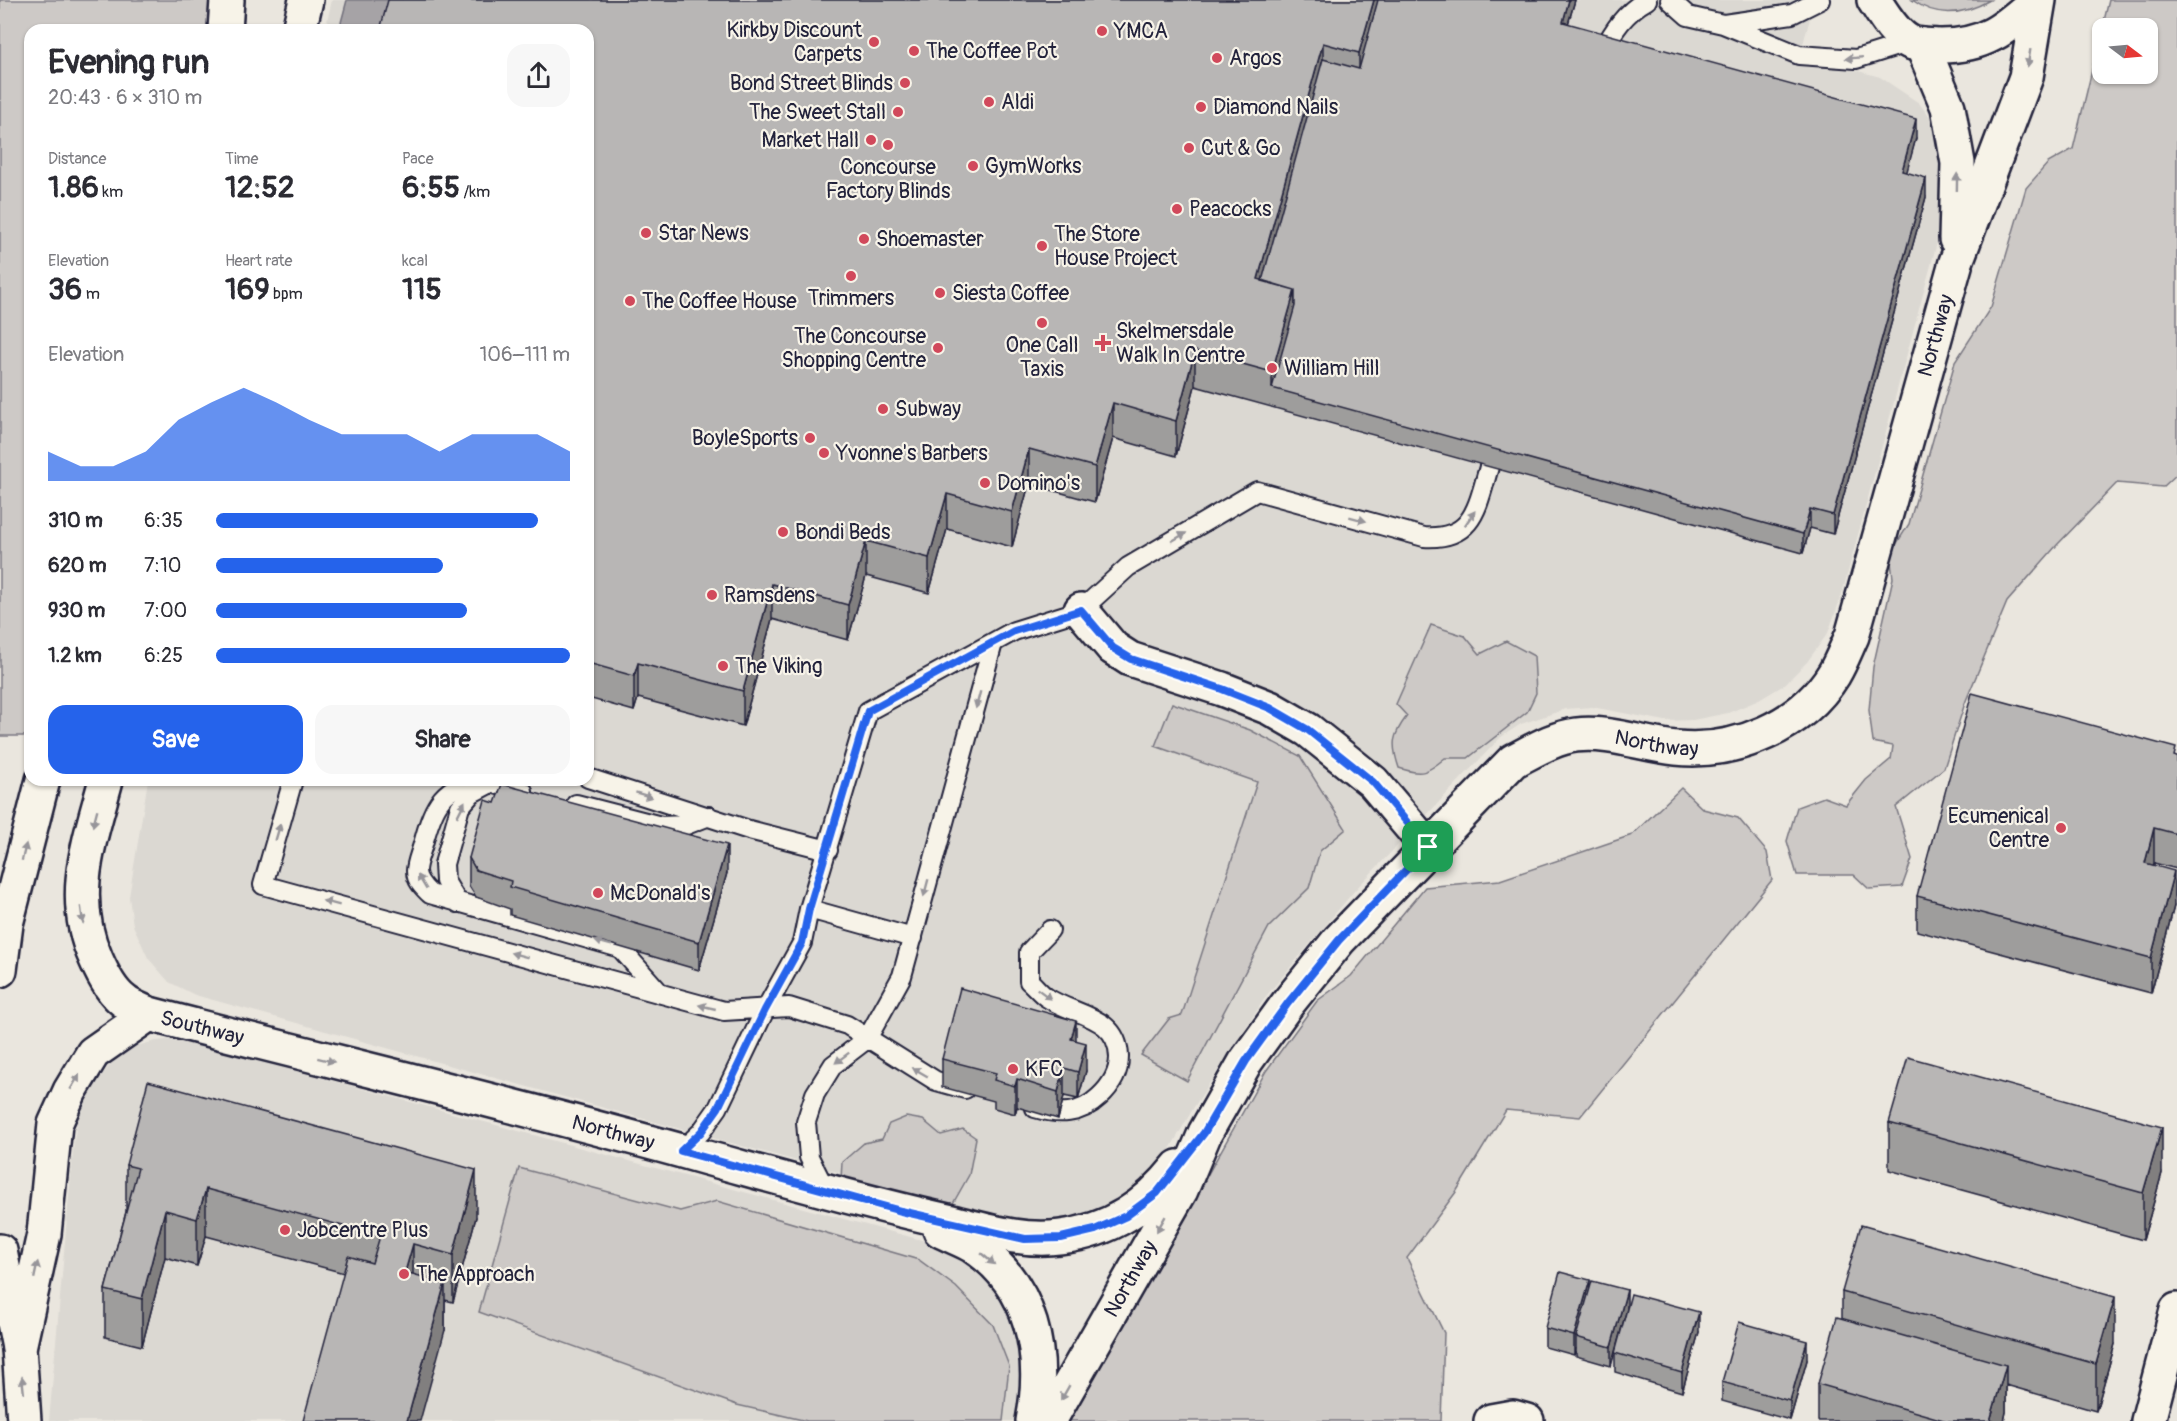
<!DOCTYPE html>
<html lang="en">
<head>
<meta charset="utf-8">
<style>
  :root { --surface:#fff; --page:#f7f7f7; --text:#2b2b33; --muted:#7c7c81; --accent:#2563eb }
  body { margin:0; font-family:Pangolin,sans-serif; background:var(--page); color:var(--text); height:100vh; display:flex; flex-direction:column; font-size:22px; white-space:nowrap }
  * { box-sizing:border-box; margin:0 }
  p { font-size:20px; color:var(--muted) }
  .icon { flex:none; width:33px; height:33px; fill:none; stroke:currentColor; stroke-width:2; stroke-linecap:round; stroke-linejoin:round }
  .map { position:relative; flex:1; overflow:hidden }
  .panel { position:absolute; left:24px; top:24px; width:570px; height:762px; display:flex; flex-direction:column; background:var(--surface); border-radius:18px; box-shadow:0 2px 4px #0004 }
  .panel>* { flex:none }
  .needle { width:39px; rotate:106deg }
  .controls { position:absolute; left:2092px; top:18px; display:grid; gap:12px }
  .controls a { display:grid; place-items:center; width:66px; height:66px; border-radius:12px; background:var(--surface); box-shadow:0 2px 4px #0004; font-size:30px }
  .pin { position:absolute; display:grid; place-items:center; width:51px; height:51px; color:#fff; margin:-26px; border-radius:12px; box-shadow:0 3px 9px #0006 }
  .round { display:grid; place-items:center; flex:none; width:63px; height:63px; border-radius:18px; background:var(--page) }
  .overview { display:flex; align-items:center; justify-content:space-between; height:102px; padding:0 24px }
  h1 { font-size:33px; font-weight:700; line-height:45px }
  .stats { display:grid; grid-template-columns:repeat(3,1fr); gap:9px; height:102px; padding:6px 24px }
  .stats div { display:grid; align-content:center }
  .stats b { font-size:30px; font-weight:700 }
  .stats small { font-size:16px; font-weight:400 }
  .stats p { font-size:16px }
  .chart { height:168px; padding:12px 24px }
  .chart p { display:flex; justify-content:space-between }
  .chart svg { width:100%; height:108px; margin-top:6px; fill:var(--accent); opacity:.7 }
  .cta { display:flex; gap:12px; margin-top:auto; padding:12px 24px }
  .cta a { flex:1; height:69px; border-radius:18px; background:var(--accent); color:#fff; font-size:24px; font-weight:700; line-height:69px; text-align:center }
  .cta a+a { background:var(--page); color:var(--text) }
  ul { padding:0 24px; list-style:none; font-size:20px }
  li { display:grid; grid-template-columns:96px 72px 1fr; align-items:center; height:45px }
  li i { height:15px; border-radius:8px; background:var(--accent) }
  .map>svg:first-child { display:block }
  .built { fill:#dbd8d2 }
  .green { fill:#cdc9c6; stroke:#787680; stroke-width:1.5; fill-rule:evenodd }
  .water { fill:#a6a3a6; stroke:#716f7b; stroke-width:1.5 }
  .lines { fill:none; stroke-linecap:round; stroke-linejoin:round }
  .lane-casing { stroke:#22223b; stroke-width:22 }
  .street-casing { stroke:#22223b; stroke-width:38 }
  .secondary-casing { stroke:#22223b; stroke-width:38 }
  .lane { stroke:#f7f3e8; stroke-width:18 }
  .street { stroke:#f7f3e8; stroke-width:33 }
  .secondary { stroke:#f7f3e8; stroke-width:33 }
  .wall { fill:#9e9d9c; stroke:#22223b; stroke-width:1.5 }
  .shaded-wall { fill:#817f7f; stroke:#22223b; stroke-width:1.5 }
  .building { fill:#b8b6b5; stroke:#22223b; stroke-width:1.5 }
  .oneway { fill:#97959a }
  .route-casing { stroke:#fff; stroke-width:12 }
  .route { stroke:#2563eb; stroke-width:8 }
  .poi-dot { fill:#d1495b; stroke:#f7f3e8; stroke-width:2 }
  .labels { text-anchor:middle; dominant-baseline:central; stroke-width:4.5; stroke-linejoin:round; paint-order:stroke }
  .poi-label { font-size:21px; fill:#22223b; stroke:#f7f3e8; text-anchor:start }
  .street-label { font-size:21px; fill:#22223b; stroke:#f7f3e8 }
</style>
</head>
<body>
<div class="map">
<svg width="2177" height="1421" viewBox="0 0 2177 1421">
  <rect width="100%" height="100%" fill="#eae6de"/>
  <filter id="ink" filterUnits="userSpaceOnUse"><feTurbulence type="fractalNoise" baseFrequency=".0167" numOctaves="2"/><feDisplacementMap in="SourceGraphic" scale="12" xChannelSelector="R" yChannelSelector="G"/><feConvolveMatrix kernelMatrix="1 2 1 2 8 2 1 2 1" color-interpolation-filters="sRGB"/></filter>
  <g filter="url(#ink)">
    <!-- built -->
    <path class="built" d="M332,0H1815L1800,55L1880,77L1919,103L1934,123L1945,151L1948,202L1842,594L1828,633L1807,662L1784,685L1759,700L1728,713L1693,720L1665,721L1592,707L1566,709L1521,724L1501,737L1355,890L1267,995L1194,1107L1158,1170L1124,1202L1077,1220L1035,1222L992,1215L195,995L169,982L148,958L133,925L129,897L148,780H588V30H325Z
      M178,1039L929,1242L948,1249L988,1283L1006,1306L1016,1329L1023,1354L1021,1403L1016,1421H49L74,1140L79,1113L88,1092L115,1059L132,1047L156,1041Z"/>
    <!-- green -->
    <path class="green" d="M0,0H217L216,30H30V736H0Z
      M1912,0H1990C1964,15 1937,18 1912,0Z
      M2109,0H2177V474L2163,487L2117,483L2057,545L2007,602L1965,703L1944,768L1896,807L1912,859L1902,887L1869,889L1854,875H1797L1787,841L1797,807L1824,797L1846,805L1866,780L1891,759L1893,746L1873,742L1869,710L1873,667L1893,578L1890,554L1909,524L1955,362L1991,307L2026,188L2048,163L2073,149ZM2103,28H2148V74H2103Z
      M1431,625L1465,636L1480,654L1506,641L1534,656L1536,693L1527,712L1468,758H1445C1427,773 1422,776 1399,768C1391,744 1392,736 1407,716L1396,704Z
      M1172,703L1250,730L1300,756L1346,829L1320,851L1309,888L1269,927L1187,1081L1141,1055L1169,1019L1182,1015L1257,782L1155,746Z
      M1681,788L1703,809L1738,818L1767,852L1772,880L1580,1117L1506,1110L1456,1192L1407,1258L1444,1333L1441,1421H1069L1266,1071L1317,1001L1351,976L1425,887L1500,880L1632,835Z
      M906,1117L923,1120L941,1135L963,1129L976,1138L969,1175L951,1207L841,1180L842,1162L864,1143L882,1139L889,1124Z
      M519,1168L680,1211L717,1201L919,1260L956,1287L993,1325L1009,1366L1003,1421H807L737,1405L479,1312Z"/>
    <!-- water -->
    <path class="water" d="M347,0H402L394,30H339Z"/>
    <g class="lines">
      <defs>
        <path id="lane" d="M1670,0L1688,16L1723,24L1799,55L1856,59L1910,42
          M1724,24L1792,14L1820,0
          M1602,52C1613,31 1625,12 1647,0
          M588,778L749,830L828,850
          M293,780L263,885L724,1011L789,1007L847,1025L936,1081L965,1089
          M476,780C439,788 432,811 423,844C421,852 416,863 416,871C416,881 424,888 430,894L620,948L661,994
          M478,780L523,791
          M576,804L661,826L686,825L709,816
          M458,903L445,881L444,864L460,807L472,793L491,783
          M809,909L913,938
          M1035,1108C1059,1115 1080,1115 1099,1097C1110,1087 1119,1073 1119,1057C1118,1015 1074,1016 1046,997C1040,993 1035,986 1029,981V952L1050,930
          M681,1151L701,1132L718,1108L765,1010L802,943L809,909L868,711L1014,631L1081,610L1128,567L1257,491L1424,537C1474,540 1477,507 1489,467
          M826,1191L809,1157L806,1122L815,1094L833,1065L867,1039L902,976L993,643"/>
        <path id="street" d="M1081,610L1113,648L1130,659L1222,689L1270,708L1308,730L1373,782L1428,847
          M1491,1421L1513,1417L1527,1421
          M2148,1421L2177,1310"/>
        <g id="secondary">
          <path d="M1874,0C1883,14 1895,35 1910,42C1918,46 1930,45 1938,46C1984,47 2005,29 2037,0"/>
          <path d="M225,30L227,0"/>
          <path d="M299,30L306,0"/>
          <path d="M1922,45L1948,107L1958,163L1956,239"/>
          <path id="s1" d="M106,780C89,843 68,897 96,959C102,973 112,992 124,1001C131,1007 141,1010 149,1014C334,1062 522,1106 707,1158C787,1180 867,1203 948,1221C985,1230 1022,1242 1060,1237C1111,1231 1147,1206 1178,1167"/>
          <path d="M0,970L6,924L43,780"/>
          <path d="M940,1230C951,1236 963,1240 973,1246C1033,1285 1046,1355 1033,1421"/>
          <path d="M0,1251L19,1348L24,1421"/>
          <path d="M19,1348L44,1234L55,1124L70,1091L93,1053L149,1014"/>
          <path id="s2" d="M1049,1421L1181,1190L1205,1133L1246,1061L1288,1003L1339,940L1513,761C1533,751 1553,738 1576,735C1610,731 1643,745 1676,748C1736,754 1802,726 1834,674C1841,662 1846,649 1852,636L1956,262L2026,77L2039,0"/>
        </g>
      </defs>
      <!-- lane casing -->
      <use href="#lane" class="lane-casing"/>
      <!-- street casing -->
      <use href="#street" class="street-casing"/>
      <!-- secondary casing -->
      <use href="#secondary" class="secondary-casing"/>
      <!-- lane -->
      <use href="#lane" class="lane"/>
      <!-- street -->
      <use href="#street" class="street"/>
      <!-- secondary -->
      <use href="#secondary" class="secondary"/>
    </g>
    <!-- wall -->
    <path class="wall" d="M388,0H1575L1568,24L1916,138L1906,172L1926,197L1833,534L1810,528L1803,553L1195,386L1176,456L1113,438L1095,502L1029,484L1012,547L947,529L929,593L866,576L848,640L772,619L743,726L638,698L634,711L588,698V30Z
      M2176,757H2177V869L2154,863V865L2174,906L2151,993L1917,931V896Z
      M469,858L727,873L699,970L510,915V909L476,897L469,886Z
      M1076,1040L1086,1071L1078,1099L1064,1096L1058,1119L1017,1107L1015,1114L994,1108V1101L942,1087V1059Z
      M1889,1123L2162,1173L2143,1240L1889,1170Z
      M126,1165L476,1217L453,1302L445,1300V1330L344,1273L206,1236L197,1266L165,1257L142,1346L105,1337V1290L126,1212Z
      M1590,1289L1627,1290L1611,1366L1576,1356V1348L1574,1355L1545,1347V1328Z
      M1842,1292L2115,1344L2096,1411L2006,1385V1412L2004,1421H1818V1384L1842,1319Z
      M1699,1332L1682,1392L1615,1372V1353Z
      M1807,1360L1790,1420L1722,1401V1382Z"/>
    <!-- shaded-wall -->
    <path class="shaded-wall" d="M1374,0H1383L1359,88V53Z
      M1569,0H1575L1563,41V22Z
      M1323,43V78L1263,297L1258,279Z
      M1916,119V138L1902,190V171Z
      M1926,178V197L1833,534V515Z
      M1295,290V325L1272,388V372Z
      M1195,351V386L1176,456V421Z
      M1113,403V438L1095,502V467Z
      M1029,449V484L1012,547V512Z
      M947,494V529L929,593V558Z
      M1810,509V528L1803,553V534Z
      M866,541V576L848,640V605Z
      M772,584V619L743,726V691Z
      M638,663V698L634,711V676Z
      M2154,828V863L2145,898V863Z
      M727,845V873L699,970V942Z
      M2174,871V906L2151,993V958Z
      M1076,1021V1049L1071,1039Z
      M1086,1043V1071L1078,1099V1072Z
      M1064,1068V1096L1058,1119V1092Z
      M1017,1079V1107L1015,1114V1086Z
      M2162,1127V1173L2143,1240V1193Z
      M476,1170V1217L453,1302V1255Z
      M206,1189V1236L197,1266V1219Z
      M165,1210V1257L142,1346V1299Z
      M413,1244V1291L405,1272Z
      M1590,1280V1299L1576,1337V1348L1574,1355V1336Z
      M445,1283V1330L420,1421H407Z
      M1627,1290V1309L1611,1366V1347Z
      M2115,1297V1344L2096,1411V1364Z
      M1699,1312V1332L1682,1392V1373Z
      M1807,1341V1360L1790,1420V1401Z
      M2006,1365V1412L2004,1421H1990Z"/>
    <!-- building -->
    <path class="building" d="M388,0H1374L1359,53L1323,43L1258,279L1295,290L1272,372L1195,351L1176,421L1113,403L1095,467L1029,449L1012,512L947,494L929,558L866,541L848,605L772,584L743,691L638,663L634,676L588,663V30H380Z
      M1378,0H1569L1563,22L1916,119L1902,171L1926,178L1833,515L1810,509L1803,534L1272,388L1295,306V290L1262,281L1323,59L1359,69Z
      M1972,693L2176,748L2174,756L2177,757V834L2154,828L2145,863L2174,871L2151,958L1917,896Z
      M502,784L727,845L699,942L510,887L511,881L476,870L469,858L485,800L495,803Z
      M960,988L1076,1021L1071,1039L1086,1043L1078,1072L1064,1068L1058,1092L1017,1079L1015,1086L994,1080L996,1073L942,1059Z
      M1908,1057L2162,1127L2143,1193L1889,1123Z
      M148,1081L476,1170L453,1255L413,1244L405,1272L445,1283L407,1421H303L348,1256L372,1263L380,1236L206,1189L197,1219L165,1210L142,1299L105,1290L138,1168L126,1165Z
      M1861,1225L2115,1297L2096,1364L1842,1292Z
      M1560,1272L1590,1280L1574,1336L1545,1328Z
      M1592,1281L1627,1290L1611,1347L1576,1337Z
      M1631,1294L1699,1312L1682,1373L1615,1353Z
      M1837,1317L2006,1365L1990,1421H1947L1818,1384Z
      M1739,1322L1807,1341L1790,1401L1722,1382Z"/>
    <!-- one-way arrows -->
    <defs><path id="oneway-solid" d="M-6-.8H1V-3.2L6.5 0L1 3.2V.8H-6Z" transform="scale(1.5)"/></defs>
    <g class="oneway">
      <use href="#oneway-solid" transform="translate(1854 58) rotate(175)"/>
      <use href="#oneway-solid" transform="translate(2029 58) rotate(99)"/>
      <use href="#oneway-solid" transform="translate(1957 182) rotate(-89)"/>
      <use href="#oneway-solid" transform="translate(1470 518) rotate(-55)"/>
      <use href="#oneway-solid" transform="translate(1358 519) rotate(15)"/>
      <use href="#oneway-solid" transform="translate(1179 537) rotate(-30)"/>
      <use href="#oneway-solid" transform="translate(978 700) rotate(105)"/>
      <use href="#oneway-solid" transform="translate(644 795) rotate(17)"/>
      <use href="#oneway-solid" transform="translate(461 809) rotate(-63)"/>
      <use href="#oneway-solid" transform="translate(95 818) rotate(105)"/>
      <use href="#oneway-solid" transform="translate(278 832) rotate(-74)"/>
      <use href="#oneway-solid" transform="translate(24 852) rotate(-76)"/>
      <use href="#oneway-solid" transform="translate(422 882) rotate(-121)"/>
      <use href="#oneway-solid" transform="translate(926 888) rotate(105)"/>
      <use href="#oneway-solid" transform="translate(331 903) rotate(-165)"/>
      <use href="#oneway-solid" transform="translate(82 915) rotate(82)"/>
      <use href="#oneway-solid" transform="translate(603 943) rotate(-165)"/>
      <use href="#oneway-solid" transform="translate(519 955) rotate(-165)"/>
      <use href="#oneway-solid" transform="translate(1044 994) rotate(37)"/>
      <use href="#oneway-solid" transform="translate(707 1007) rotate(-167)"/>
      <use href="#oneway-solid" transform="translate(842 1058) rotate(143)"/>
      <use href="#oneway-solid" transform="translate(326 1060) rotate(14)"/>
      <use href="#oneway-solid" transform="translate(920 1072) rotate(-150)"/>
      <use href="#oneway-solid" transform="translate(75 1082) rotate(-59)"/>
      <use href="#oneway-solid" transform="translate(1161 1224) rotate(120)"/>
      <use href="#oneway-solid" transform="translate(988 1259) rotate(40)"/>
      <use href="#oneway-solid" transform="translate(36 1270) rotate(-78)"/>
      <use href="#oneway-solid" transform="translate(23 1385) rotate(-96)"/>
      <use href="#oneway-solid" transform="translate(1065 1393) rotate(120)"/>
    </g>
  </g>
  <g class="lines" filter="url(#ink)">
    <defs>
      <path id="route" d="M1081,610L1113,648L1131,659L1222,689L1270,708L1308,730L1373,782L1428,847L1339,940L1288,1003L1246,1061L1204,1133L1157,1193L1126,1216L1095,1230L1061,1238L1025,1239L901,1211L681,1151L701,1132L718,1108L765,1010L802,943L809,909L868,711L1014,631Z"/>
    </defs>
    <!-- route casing -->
    <use href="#route" class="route-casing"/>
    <!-- route -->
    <use href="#route" class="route"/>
  </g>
  <!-- markers -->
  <g class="poi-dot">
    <circle cx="1102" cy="31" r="6"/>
    <circle cx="874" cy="42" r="6"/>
    <circle cx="914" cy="51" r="6"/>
    <circle cx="1217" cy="58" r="6"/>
    <circle cx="905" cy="83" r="6"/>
    <circle cx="989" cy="102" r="6"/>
    <circle cx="1201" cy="107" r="6"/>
    <circle cx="898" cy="112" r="6"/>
    <circle cx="871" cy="140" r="6"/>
    <circle cx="888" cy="145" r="6"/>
    <circle cx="1189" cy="148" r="6"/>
    <circle cx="973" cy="166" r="6"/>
    <circle cx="1177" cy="209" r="6"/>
    <circle cx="646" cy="233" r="6"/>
    <circle cx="864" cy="239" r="6"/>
    <circle cx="1042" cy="246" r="6"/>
    <circle cx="851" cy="276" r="6"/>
    <circle cx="940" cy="293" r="6"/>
    <circle cx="630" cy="301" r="6"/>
    <circle cx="1042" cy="323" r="6"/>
    <path d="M1100 334h6v6h6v6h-6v6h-6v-6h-6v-6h6z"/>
    <circle cx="938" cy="348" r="6"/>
    <circle cx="1272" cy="368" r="6"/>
    <circle cx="883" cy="409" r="6"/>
    <circle cx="810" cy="438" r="6"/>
    <circle cx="824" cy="453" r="6"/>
    <circle cx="985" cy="483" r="6"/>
    <circle cx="783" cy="532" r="6"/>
    <circle cx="712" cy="595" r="6"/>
    <circle cx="723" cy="666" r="6"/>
    <circle cx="2061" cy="828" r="6"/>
    <circle cx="598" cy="893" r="6"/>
    <circle cx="1013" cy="1069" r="6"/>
    <circle cx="285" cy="1230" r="6"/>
    <circle cx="404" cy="1274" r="6"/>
  </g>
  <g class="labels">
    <!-- poi labels -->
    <g class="poi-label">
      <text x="862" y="30" text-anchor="end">Kirkby Discount<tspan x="862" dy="24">Carpets</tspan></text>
      <text x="1114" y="31">YMCA</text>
      <text x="926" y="51">The Coffee Pot</text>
      <text x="1229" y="58">Argos</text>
      <text x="893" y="83" text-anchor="end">Bond Street Blinds</text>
      <text x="1001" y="102">Aldi</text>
      <text x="1213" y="107">Diamond Nails</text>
      <text x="886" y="112" text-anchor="end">The Sweet Stall</text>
      <text x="859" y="140" text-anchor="end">Market Hall</text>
      <text x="1201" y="148">Cut &amp; Go</text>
      <text x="985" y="166">GymWorks</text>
      <text x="888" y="167" text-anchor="middle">Concourse<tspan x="888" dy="24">Factory Blinds</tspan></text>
      <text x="1189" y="209">Peacocks</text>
      <text x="658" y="233">Star News</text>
      <text x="1054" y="234">The Store<tspan x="1054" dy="24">House Project</tspan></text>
      <text x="876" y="239">Shoemaster</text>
      <text x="952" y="293">Siesta Coffee</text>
      <text x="851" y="298" text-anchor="middle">Trimmers</text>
      <text x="642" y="301">The Coffee House</text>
      <text x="1116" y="331">Skelmersdale<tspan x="1116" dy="24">Walk In Centre</tspan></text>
      <text x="926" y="336" text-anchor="end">The Concourse<tspan x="926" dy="24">Shopping Centre</tspan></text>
      <text x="1042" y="345" text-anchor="middle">One Call<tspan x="1042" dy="24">Taxis</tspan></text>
      <text x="1284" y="368">William Hill</text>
      <text x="895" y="409">Subway</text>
      <text x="798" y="438" text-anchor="end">BoyleSports</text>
      <text x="836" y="453">Yvonne's Barbers</text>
      <text x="997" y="483">Domino's</text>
      <text x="795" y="532">Bondi Beds</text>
      <text x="724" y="595">Ramsdens</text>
      <text x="735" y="666">The Viking</text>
      <text x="2049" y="816" text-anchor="end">Ecumenical<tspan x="2049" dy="24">Centre</tspan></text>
      <text x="610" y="893">McDonald's</text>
      <text x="1025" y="1069">KFC</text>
      <text x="297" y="1230">Jobcentre Plus</text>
      <text x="416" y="1274">The Approach</text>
    </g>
    <!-- street labels -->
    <g class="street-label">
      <text stroke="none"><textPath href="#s2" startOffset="1520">Northway</textPath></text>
      <text stroke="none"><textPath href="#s2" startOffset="963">Northway</textPath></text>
      <text stroke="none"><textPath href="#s1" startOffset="318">Southway</textPath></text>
      <text stroke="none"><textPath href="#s1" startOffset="742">Northway</textPath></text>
      <text stroke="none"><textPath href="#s2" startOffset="164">Northway</textPath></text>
    </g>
  </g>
</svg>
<div class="controls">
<a><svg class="needle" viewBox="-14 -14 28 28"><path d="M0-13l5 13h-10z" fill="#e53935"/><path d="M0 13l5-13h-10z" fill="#7c7c81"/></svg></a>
</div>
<div class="pin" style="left:1428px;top:847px;background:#1e9e55"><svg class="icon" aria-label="arrive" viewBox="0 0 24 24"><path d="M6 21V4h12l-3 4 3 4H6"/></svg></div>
<section class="panel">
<div class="overview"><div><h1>Evening run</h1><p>20:43 · 6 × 310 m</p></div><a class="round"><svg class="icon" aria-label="share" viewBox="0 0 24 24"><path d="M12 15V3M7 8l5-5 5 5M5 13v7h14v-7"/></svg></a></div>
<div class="stats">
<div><p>Distance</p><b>1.86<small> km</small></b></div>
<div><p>Time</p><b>12:52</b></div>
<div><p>Pace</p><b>6:55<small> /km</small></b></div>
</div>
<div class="stats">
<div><p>Elevation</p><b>36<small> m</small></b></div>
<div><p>Heart rate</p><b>169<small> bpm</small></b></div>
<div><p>kcal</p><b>115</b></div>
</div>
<div class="chart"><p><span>Elevation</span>106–111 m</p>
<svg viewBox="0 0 160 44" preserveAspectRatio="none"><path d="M0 44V32L10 38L20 38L30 32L40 19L50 12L60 6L70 12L80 19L90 25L100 25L110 25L120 32L130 25L140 25L150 25L160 32V44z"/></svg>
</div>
<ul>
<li><b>310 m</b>6:35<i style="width:91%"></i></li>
<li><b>620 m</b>7:10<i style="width:64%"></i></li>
<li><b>930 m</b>7:00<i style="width:71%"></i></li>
<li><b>1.2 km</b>6:25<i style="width:100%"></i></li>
</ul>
<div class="cta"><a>Save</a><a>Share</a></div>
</section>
</div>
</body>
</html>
